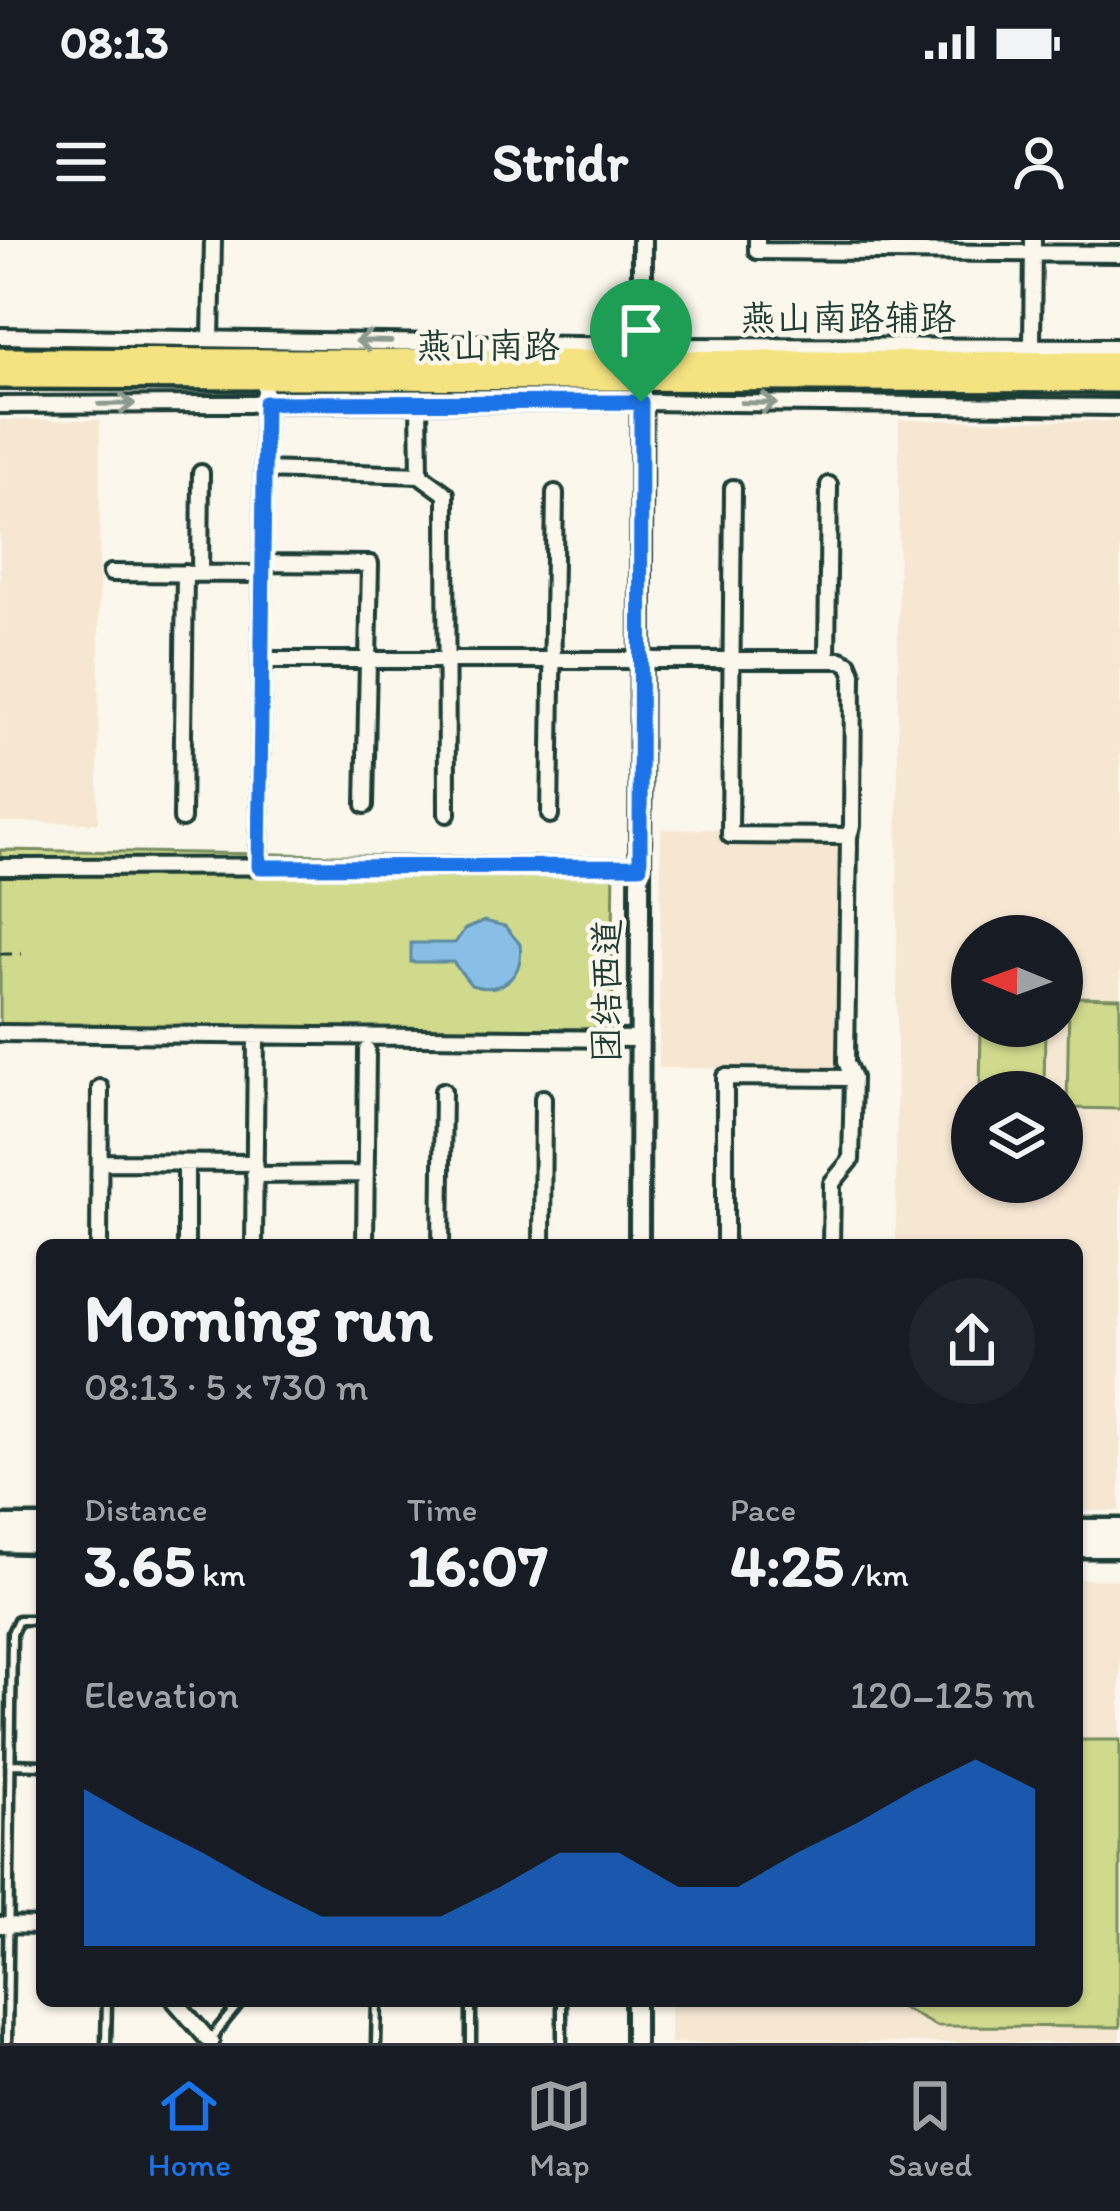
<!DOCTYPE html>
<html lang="en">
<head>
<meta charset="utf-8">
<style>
  :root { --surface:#171b24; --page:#20242c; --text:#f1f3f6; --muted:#9ea1a6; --line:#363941; --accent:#1a73e8 }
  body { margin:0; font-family:Itim,"LXGW WenKai TC",sans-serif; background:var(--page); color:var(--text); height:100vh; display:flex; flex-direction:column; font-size:45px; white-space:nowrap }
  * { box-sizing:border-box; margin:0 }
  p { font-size:39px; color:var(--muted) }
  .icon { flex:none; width:66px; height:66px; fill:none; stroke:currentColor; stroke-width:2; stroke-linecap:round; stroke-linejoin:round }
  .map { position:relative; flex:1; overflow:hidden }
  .side { position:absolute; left:36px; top:999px; width:1047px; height:768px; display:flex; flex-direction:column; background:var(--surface); border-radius:18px; box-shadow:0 3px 9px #0004 }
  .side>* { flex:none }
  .needle { width:78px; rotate:271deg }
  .buttons { position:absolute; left:951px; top:675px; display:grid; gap:24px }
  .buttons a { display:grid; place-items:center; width:132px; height:132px; border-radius:50%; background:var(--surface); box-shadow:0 3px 9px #0004; font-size:60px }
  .pin { position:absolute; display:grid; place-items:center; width:102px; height:102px; color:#fff; margin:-123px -51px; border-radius:50% 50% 50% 0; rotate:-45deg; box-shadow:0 0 12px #0007 }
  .pin .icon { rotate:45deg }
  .round { display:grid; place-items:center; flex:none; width:126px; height:126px; border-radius:63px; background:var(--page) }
  .summary { display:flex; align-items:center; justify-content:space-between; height:204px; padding:0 48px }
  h1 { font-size:66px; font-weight:700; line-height:90px }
  .metrics { display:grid; grid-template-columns:repeat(3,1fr); gap:18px; height:204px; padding:12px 48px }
  .metrics div { display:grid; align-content:center }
  .metrics b { font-size:60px; font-weight:700 }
  .metrics small { font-size:33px; font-weight:400 }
  .metrics p { font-size:33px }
  .chart { height:336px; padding:24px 48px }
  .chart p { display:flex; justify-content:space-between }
  .chart svg { width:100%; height:216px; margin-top:12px; fill:var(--accent); opacity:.7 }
  .status { display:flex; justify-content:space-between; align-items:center; height:84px; padding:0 60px; background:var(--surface); direction:ltr }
  .status svg { height:33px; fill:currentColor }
  header { display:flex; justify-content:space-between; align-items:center; height:156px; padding:0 48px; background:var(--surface); font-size:54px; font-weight:700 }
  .tabs { display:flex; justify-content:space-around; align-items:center; height:168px; border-top:3px solid var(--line); background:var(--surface); font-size:33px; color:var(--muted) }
  .tabs a { display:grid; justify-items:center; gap:6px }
  .tabs .selected { color:var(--accent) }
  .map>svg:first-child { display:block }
  .built { fill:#f6e7d3; fill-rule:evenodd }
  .green { fill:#cfda8d; stroke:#778c60; stroke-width:3 }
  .water { fill:#89bfe6; stroke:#5f8b9f; stroke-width:3 }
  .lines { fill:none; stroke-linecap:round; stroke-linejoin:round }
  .service-casing { stroke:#1f3d34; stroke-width:15 }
  .minor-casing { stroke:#1f3d34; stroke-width:22 }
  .tertiary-casing { stroke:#1f3d34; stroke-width:26 }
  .secondary-casing { stroke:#1f3d34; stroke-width:27 }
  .primary-casing { stroke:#1f3d34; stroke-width:30 }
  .path { stroke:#1f3d34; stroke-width:3; stroke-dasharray:12 9; stroke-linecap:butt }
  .service { stroke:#fbf7ec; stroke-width:6 }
  .minor { stroke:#fbf7ec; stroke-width:14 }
  .tertiary { stroke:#fbf7ec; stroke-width:16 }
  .secondary { stroke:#fbf7ec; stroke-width:18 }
  .primary { stroke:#f5e382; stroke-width:21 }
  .oneway { stroke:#8d9a90 }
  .route-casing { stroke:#fff; stroke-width:24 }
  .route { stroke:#1a73e8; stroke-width:15 }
  .labels { text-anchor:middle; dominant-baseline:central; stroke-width:9; stroke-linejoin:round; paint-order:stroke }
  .street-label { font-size:36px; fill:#1f3d34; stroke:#fbf7ec }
</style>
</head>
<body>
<div class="status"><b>08:13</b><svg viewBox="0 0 49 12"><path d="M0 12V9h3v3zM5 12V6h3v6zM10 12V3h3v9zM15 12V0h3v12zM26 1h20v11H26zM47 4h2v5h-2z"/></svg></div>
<header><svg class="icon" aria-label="menu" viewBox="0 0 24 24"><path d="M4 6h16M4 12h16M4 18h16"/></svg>Stridr<svg class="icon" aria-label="person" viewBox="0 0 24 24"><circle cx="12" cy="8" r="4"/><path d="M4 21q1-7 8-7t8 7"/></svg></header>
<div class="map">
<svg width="1120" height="1803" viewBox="0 0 1120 1803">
  <rect width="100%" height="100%" fill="#fbf7ec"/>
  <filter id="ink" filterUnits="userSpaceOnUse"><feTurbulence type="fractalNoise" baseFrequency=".00833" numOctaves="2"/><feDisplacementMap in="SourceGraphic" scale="24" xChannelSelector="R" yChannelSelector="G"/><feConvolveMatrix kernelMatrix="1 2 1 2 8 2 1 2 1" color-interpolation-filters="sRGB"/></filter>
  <g filter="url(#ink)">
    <!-- built -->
    <path class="built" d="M0,180H100L98,583L0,582Z
      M899,180L1120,181V1271H1077V1005H896ZM972,696H1062V786H972ZM972,852H1062V942H972Z
      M661,589L843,590L842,829L659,828Z
      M1077,1339H1120V1803H670V1761H1077Z"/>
    <!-- green -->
    <path class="green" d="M0,610L614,619L612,789L0,787Z
      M1069,757L1120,758V869L1067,868Z
      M981,786H1045L1044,852H980Z
      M1077,1500H1120V1787L936,1786L902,1768V1761H1077Z"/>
    <!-- water -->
    <path class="water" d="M484,681L505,686L520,704C524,736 502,755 471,745L453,722H411V703H455L465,689Z"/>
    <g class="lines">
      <defs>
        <path id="service" d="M10,1524L42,1525
          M211,1798L241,1761
          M7,1803L12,1393L18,1380H42
          M106,1803L107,1761
          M376,1803L377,1761
          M471,1803V1761
          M562,1803V1761"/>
        <path id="minor" d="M757,0V11L1120,14
          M0,96L641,106L1120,107
          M211,99L213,0
          M1032,107L1033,0
          M419,163L420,235L446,254L447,574
          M0,165L641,162L1120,167
          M264,230L420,235
          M733,248L730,595L849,596
          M263,323L370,324L365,565
          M111,333L263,334
          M200,333L201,233
          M827,419L829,245
          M262,420H841L849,424L853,434L852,586L849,596L846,822L853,838L851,920L832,943L831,1005
          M550,575L555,253
          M182,579L185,333
          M0,627L639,626
          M259,627L265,138
          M0,793L639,799
          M100,922L255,923
          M254,935L366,934
          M99,1005L100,848
          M186,1005V923
          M254,1005L256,795
          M365,1005L367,810
          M441,1005L443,851
          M542,1005L543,858
          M725,1005V837L853,838
          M0,1685L42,1686
          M175,1761L211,1803"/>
        <path id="tertiary" d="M639,1005L642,0
          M635,1803V1761"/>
        <path id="secondary" d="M0,1286H42
          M1077,1289H1120
          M0,1302L42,1303
          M1077,1307H1120"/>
        <path id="primary" d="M0,119L1120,123
          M0,137L1120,141"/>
      </defs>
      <!-- service casing -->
      <use href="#service" class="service-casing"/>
      <!-- minor casing -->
      <use href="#minor" class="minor-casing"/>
      <!-- tertiary casing -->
      <use href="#tertiary" class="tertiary-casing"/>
      <!-- secondary casing -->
      <use href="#secondary" class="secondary-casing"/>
      <!-- primary casing -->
      <use href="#primary" class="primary-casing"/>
      <!-- path -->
      <path class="path" d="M0,714H22"/>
      <!-- service -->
      <use href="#service" class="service"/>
      <!-- minor -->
      <use href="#minor" class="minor"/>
      <!-- tertiary -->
      <use href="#tertiary" class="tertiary"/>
      <!-- secondary -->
      <use href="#secondary" class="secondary"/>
      <!-- primary -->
      <use href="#primary" class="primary"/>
    </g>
    <!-- one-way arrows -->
    <defs><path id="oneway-shaft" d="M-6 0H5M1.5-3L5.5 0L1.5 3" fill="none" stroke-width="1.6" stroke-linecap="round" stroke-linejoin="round" transform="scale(3)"/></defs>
    <g class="oneway">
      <use href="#oneway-shaft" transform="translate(373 101) rotate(-179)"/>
      <use href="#oneway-shaft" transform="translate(759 163) rotate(1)"/>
      <use href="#oneway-shaft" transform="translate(117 164) rotate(-1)"/>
    </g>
  </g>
  <g class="lines" filter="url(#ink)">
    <defs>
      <path id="route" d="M641,162L640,626L259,627L265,163Z"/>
    </defs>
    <!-- route casing -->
    <use href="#route" class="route-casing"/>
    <!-- route -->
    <use href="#route" class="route"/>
  </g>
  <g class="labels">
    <!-- street labels -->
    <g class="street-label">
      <text x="848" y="77">燕山南路辅路</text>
      <text x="488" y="105">燕山南路</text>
      <text transform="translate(606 751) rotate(-90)">团结西道</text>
    </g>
  </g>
</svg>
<div class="buttons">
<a><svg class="needle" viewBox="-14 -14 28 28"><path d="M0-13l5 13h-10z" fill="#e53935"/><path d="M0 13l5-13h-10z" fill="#9ea1a6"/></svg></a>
<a><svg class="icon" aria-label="layers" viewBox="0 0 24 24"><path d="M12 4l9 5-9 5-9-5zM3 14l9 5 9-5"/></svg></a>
</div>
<div class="pin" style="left:641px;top:162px;background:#1e9e55"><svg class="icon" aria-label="arrive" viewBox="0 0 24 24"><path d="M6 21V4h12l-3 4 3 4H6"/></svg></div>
<section class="side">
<div class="summary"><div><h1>Morning run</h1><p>08:13 · 5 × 730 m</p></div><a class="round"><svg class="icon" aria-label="share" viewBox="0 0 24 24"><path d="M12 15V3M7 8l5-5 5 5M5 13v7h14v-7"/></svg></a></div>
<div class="metrics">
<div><p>Distance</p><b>3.65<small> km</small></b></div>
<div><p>Time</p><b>16:07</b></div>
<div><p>Pace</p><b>4:25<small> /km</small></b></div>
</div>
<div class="chart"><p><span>Elevation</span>120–125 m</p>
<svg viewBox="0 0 160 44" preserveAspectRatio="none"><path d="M0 44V12L10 19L20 25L30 32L40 38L50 38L60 38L70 32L80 25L90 25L100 32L110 32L120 25L130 19L140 12L150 6L160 12V44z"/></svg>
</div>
</section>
</div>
<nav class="tabs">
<a class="selected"><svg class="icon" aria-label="home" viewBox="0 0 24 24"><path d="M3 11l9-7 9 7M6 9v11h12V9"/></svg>Home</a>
<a><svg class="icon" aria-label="map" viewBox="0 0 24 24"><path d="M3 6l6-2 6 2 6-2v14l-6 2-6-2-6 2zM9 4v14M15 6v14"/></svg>Map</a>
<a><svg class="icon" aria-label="saved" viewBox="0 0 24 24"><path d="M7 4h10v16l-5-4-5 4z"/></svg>Saved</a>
</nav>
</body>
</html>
